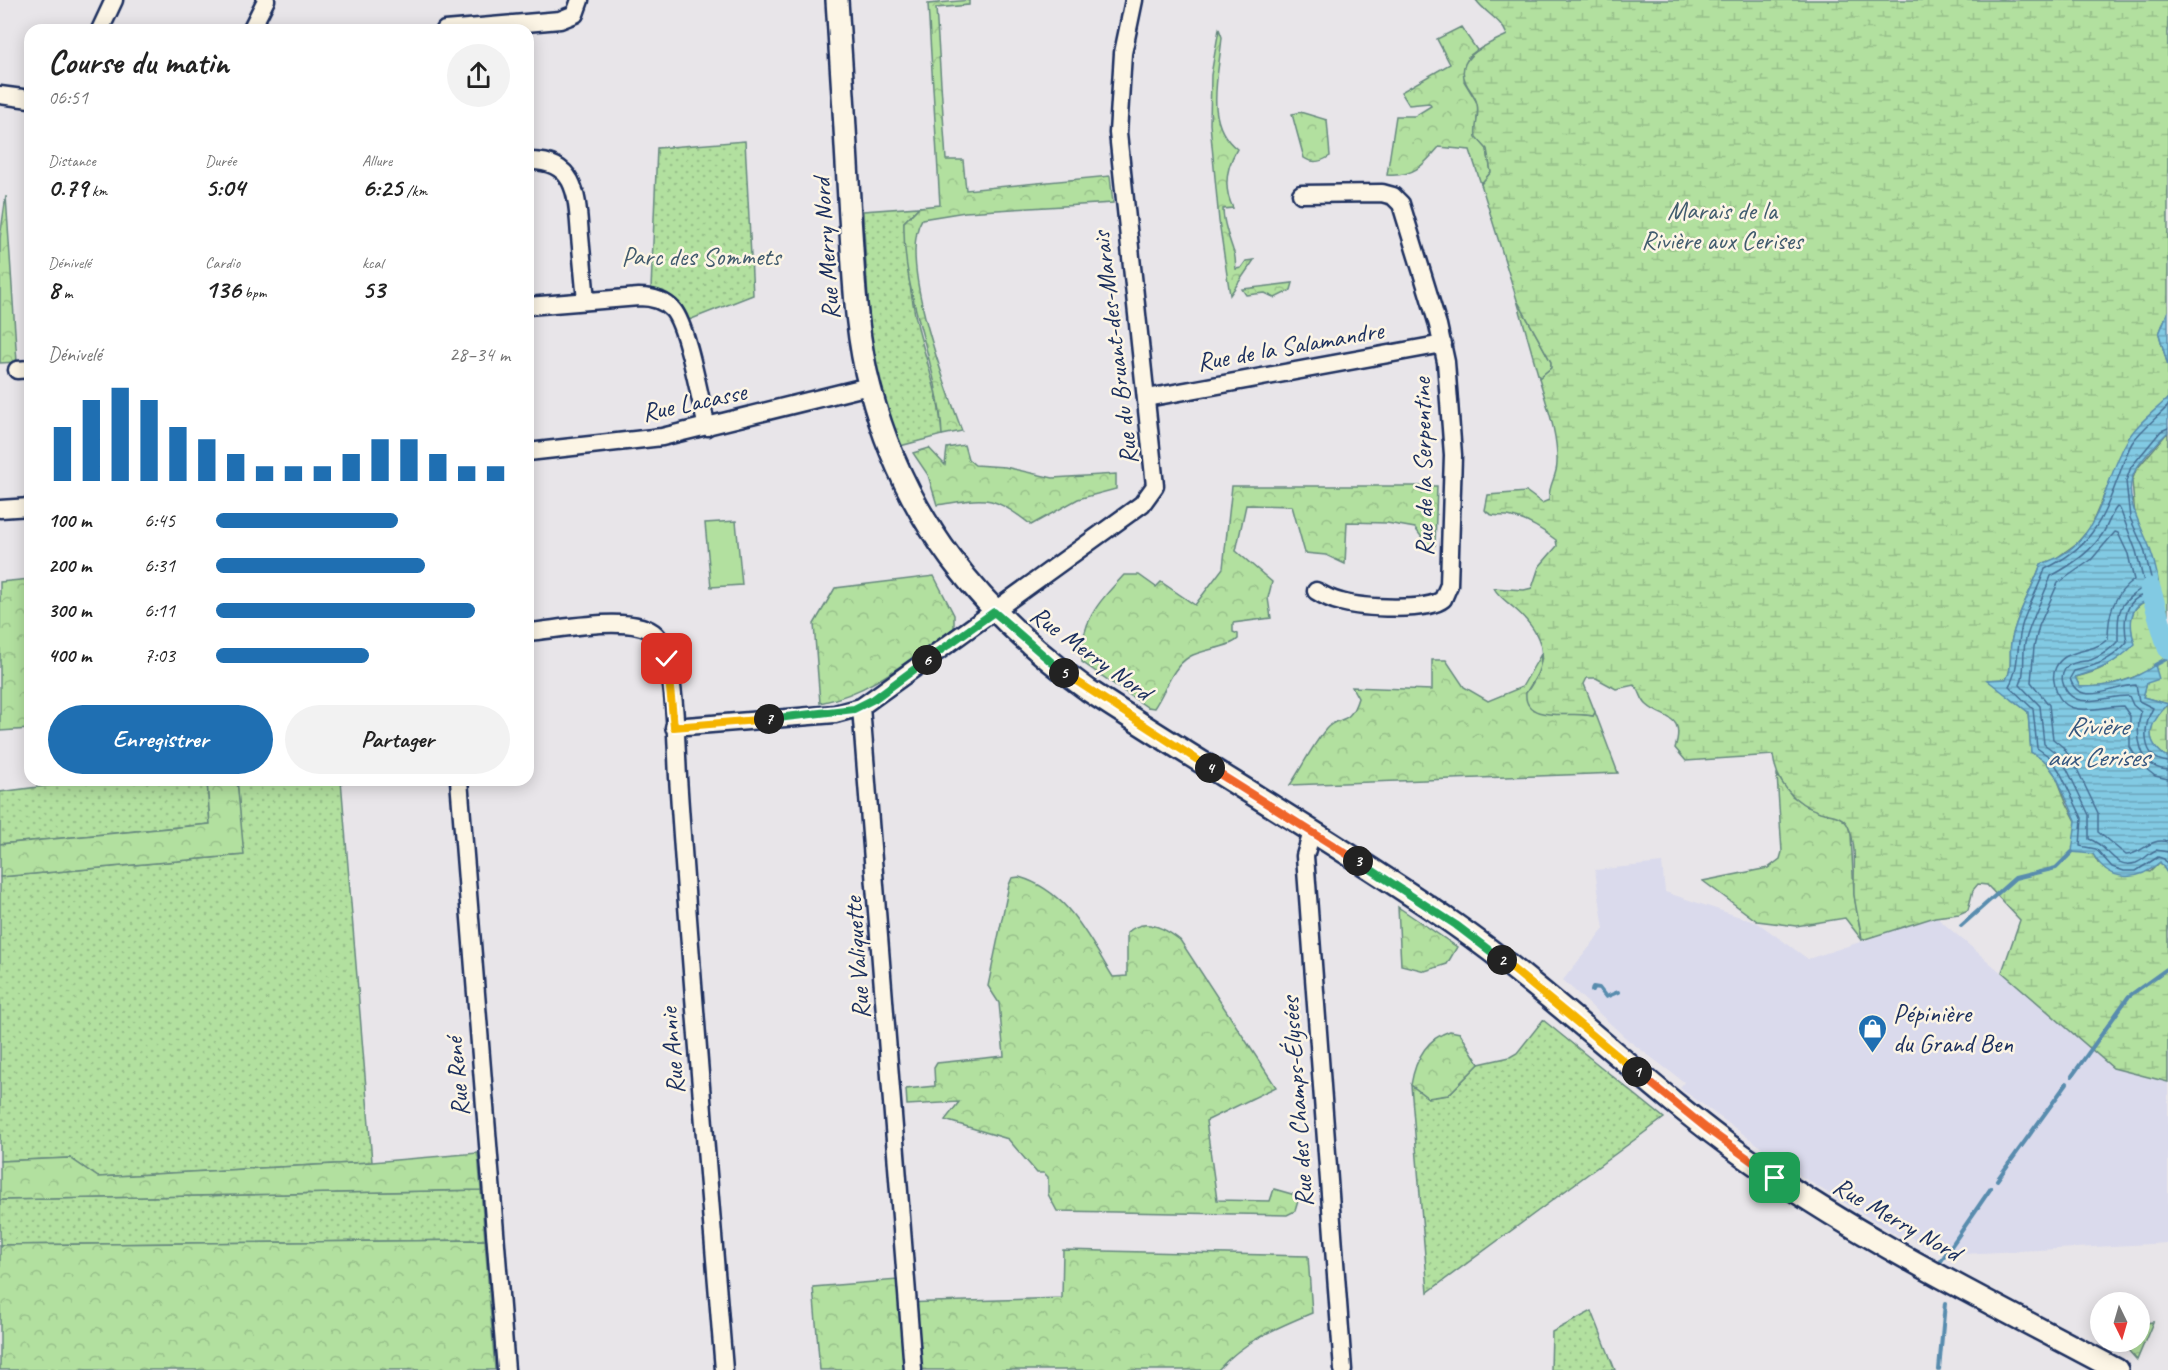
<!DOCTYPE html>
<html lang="fr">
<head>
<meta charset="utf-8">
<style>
  :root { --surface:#fff; --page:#f2f2f2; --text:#222; --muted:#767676; --accent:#1f6fb2 }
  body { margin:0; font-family:Caveat,sans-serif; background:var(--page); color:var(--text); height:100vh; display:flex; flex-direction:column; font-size:22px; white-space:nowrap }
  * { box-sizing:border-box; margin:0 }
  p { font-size:20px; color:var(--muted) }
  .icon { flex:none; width:33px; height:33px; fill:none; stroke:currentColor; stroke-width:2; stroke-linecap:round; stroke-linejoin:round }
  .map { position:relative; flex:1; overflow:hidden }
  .panel { position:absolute; left:24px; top:24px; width:510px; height:762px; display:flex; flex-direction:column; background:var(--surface); border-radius:18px; box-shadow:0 3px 15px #0003 }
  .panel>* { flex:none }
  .needle { width:39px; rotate:175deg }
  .tools { position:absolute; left:2090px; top:1292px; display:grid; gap:12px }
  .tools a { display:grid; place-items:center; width:60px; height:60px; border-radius:50%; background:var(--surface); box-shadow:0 3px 15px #0003; font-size:30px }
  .pin { position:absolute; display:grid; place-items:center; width:51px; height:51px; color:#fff; margin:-26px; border-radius:12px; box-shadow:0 3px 9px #0006 }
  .km { position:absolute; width:30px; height:30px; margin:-15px; border-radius:50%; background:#222; color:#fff; font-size:16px; line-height:30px; text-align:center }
  .round { display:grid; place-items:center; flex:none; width:63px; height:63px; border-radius:32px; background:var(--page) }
  .overview { display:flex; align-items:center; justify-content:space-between; height:102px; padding:0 24px }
  h1 { font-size:33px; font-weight:800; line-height:45px }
  .stats { display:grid; grid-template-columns:repeat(3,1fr); gap:9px; height:102px; padding:6px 24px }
  .stats div { display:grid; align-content:center }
  .stats b { font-size:26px; font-weight:800 }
  .stats small { font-size:16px; font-weight:400 }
  .stats p { font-size:16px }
  .chart { height:168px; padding:12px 24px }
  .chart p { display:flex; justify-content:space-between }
  .chart svg { width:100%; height:108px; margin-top:6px; stroke:var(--accent); stroke-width:6 }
  .button { display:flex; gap:12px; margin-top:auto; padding:12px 24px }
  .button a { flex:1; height:69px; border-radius:36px; background:var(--accent); color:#fff; font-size:24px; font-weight:800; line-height:69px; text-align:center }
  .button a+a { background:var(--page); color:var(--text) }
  ul { padding:0 24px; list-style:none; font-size:20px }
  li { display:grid; grid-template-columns:96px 72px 1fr; align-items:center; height:45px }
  li i { height:15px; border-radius:8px; background:var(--accent) }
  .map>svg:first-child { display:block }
  .built { fill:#dadaec }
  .grass { fill:url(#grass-dots); stroke:#66887e; stroke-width:1.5 }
  .forest { fill:url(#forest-crowns); stroke:#66887e; stroke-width:1.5 }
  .wetland { fill:url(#wetland-marsh); stroke:#66887e; stroke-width:1.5 }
  .garden { fill:#b2e09f; stroke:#66887e; stroke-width:1.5 }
  .water { fill:url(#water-rules); stroke:#598cae; stroke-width:1.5 }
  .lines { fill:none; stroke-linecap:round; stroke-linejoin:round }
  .shore { stroke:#446d93; stroke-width:1.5 }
  .stream { stroke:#598cae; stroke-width:4 }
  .river { stroke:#82cae3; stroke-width:21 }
  .minor-casing { stroke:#1b2f5e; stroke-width:21 }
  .major-casing { stroke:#1b2f5e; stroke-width:26 }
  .minor { stroke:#fcf5e5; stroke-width:16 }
  .major { stroke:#fcf5e5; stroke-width:21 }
  .split-1-casing { stroke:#fff; stroke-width:12 }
  .split-2-casing { stroke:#fff; stroke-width:12 }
  .split-3-casing { stroke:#fff; stroke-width:12 }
  .split-4-casing { stroke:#fff; stroke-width:12 }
  .split-5-casing { stroke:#fff; stroke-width:12 }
  .split-6-casing { stroke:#fff; stroke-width:12 }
  .split-7-casing { stroke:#fff; stroke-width:12 }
  .split-8-casing { stroke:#fff; stroke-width:12 }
  .split-1 { stroke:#f0652b; stroke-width:8 }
  .split-2 { stroke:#f5b400; stroke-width:8 }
  .split-3 { stroke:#22a559; stroke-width:8 }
  .split-4 { stroke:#f0652b; stroke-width:8 }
  .split-5 { stroke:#f5b400; stroke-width:8 }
  .split-6 { stroke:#22a559; stroke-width:8 }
  .split-7 { stroke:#22a559; stroke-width:8 }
  .split-8 { stroke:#f5b400; stroke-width:8 }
  .labels { text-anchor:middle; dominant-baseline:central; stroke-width:5; stroke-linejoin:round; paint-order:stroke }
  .park-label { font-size:26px; fill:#415b6e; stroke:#fcf5e5 }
  .street-label { font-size:26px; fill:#1b2f5e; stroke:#fcf5e5 }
  .poi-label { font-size:26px; fill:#1b2f5e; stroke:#fcf5e5; text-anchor:start }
  .water-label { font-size:27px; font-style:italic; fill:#35567f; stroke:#fcf5e5 }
</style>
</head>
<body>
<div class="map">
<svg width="2168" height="1370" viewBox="0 0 2168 1370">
  <defs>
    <pattern id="grass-dots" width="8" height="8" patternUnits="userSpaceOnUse" patternTransform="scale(1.5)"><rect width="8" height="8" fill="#b2e09f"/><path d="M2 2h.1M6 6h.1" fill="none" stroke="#98c08b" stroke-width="1.8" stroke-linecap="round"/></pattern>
    <pattern id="forest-crowns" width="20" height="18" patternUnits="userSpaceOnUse" patternTransform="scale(1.5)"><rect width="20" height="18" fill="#b2e09f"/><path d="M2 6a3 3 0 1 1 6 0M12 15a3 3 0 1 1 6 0" fill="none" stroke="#98c08b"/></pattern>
    <pattern id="wetland-marsh" width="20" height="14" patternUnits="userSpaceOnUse" patternTransform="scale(1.5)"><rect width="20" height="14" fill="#b2e09f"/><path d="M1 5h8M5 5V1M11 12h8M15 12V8" fill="none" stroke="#98c08b"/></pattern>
    <pattern id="water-rules" width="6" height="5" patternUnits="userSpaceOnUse" patternTransform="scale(1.5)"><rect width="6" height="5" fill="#82cae3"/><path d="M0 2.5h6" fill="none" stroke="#6aa4bb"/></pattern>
  </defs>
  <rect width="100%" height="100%" fill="#e8e5e9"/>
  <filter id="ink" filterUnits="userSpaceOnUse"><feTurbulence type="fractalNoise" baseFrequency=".0167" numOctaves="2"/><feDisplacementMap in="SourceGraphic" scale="12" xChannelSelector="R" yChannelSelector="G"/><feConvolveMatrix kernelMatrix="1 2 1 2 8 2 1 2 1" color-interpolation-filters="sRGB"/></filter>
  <g filter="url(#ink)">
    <!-- built -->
    <path class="built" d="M1662,863L1665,892L1758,923L1808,959L1936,917L2113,1068L2168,1082V1243L1963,1254L1938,1239L1930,1249L1902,1232L1899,1236L1805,1179L1680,1088L1684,1082L1628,1040L1563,980L1604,929L1595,870Z"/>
    <!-- grass -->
    <path class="grass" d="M745,141L753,295L689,320C683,301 670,292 651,289L657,148Z
      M919,207L904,222C906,260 910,296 919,332C928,367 940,399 942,435L900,446L874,365L870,335L863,211Z
      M92,780H207L210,824L0,844V792Z
      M237,780H341L372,1162L98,1177L70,1158L0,1161V877L243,855Z
      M1543,1020L1664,1118L1428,1292L1411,1085L1428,1098L1448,1095L1479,1064L1510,1057L1517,1053Z
      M481,1190L485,1240L0,1245V1200Z
      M1592,1311L1615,1370H1551L1552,1332Z"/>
    <!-- forest -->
    <path class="forest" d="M969,0V5L936,8L946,160H963L966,190L1110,176L1113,203L965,212L922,219C897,259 946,387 962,431L942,435C939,363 902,298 904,222L919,207L940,205L928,4Z
      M1461,27L1477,50L1468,57L1464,81L1478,104L1476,136L1487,149L1491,172L1481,184L1470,150L1439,147C1423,166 1413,177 1387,175L1396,116H1415L1431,106L1429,103L1409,105L1401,92L1450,64L1437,39Z
      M1219,29L1222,37C1219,75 1203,123 1237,149C1226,168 1223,188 1233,208L1223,209C1223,223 1229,238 1233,250C1236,256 1235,263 1236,269L1241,268L1246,261L1254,260L1230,295L1219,221L1210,124L1211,75Z
      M1300,112L1327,120L1330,156C1321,162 1313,164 1304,158L1292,114Z
      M6,196L17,362L0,363V238Z
      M1293,283L1291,290L1275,298L1265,293L1246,295L1242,289Z
      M1517,300L1551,362V368L1539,378Z
      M964,445L968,459L975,465L1005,467L1053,478L1116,474V489L1078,499L1031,525C991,493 986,498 937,505L928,475L913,453L929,448L945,465L947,448Z
      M1232,486H1437L1435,545L1428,546L1415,528L1387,523L1347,522L1345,564L1326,555L1305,553L1292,506L1246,505L1236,551L1272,582L1268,598L1271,618L1233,623V632L1238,634V639C1229,648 1203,649 1189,657C1171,668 1166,691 1154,708L1147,707L1082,662C1080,621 1098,603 1124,575H1139L1156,587L1161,582L1195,605L1223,568Z
      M934,576L954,615V628C912,657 872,693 820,703L814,624L835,588Z
      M30,579V729L0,731V582Z
      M1541,654L1540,670L1526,693L1562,714L1572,713L1593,716L1595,712L1618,773L1290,785C1302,767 1312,746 1326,729C1339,714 1349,728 1358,698L1352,687L1432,690V660H1446L1464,687L1488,701L1522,687Z
      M1777,775L1792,796L1808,807L1838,816L1847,823L1851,834L1854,894L1862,940L1845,918L1796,926L1757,921L1703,881L1768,868L1780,859L1782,852Z
      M207,780H237L244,855L0,877V844L210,824Z
      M1019,877C1068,891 1088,937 1113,977L1127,976V933C1144,916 1165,928 1180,940L1276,1087L1206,1121L1217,1200L1270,1201L1274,1189L1295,1195L1298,1201L1295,1211L1287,1215L1057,1211L1048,1194V1177L1044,1173H1037L1008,1139L945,1120L959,1102L907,1105L906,1089L935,1086L934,1068L937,1063L1004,1056L999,1003L988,986L1009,885L1012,878Z
      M1398,907L1457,947L1447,964L1425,971L1401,965Z
      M1450,1031L1460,1033L1479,1064L1448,1095L1428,1098L1411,1085C1415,1061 1425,1039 1450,1031Z
      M478,1153L481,1190L0,1200V1161L70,1158L98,1177L372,1162Z
      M485,1240L495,1370H0V1245Z
      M1063,1250L1308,1256L1312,1313C1276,1328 1244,1341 1218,1370H820L813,1287L898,1280L900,1303L1062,1298Z
      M2153,1322L2137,1360L2120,1341H2139V1324Z"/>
    <!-- wetland -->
    <path class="wetland" d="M1476,0H2168V311L2159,334L2168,366V398L2117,465L2090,528L2077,543L2055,559L2041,564C2032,590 2016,615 2011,643C2009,655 2013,670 2006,679L1988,680L2028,712L2031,752L2046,762L2056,776L2067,804L2098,863L2150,872L2160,862L2168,874V1082L2113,1068L2002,972L2020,920L1987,885L1978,884L1973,890L1968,910L1959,914L1935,917L1862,940C1860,925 1856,910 1854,895C1853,873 1858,846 1848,826C1843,815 1831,815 1820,812C1794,803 1776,783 1773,755L1686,761L1675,748C1686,713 1663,720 1647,705C1640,699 1641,690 1634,685L1616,689L1596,678H1587L1584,684L1595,712L1593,716C1575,710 1523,725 1526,693C1551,659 1545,635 1514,608C1507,602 1498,596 1494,588L1524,590L1532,588L1539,567L1557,546L1556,540C1543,530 1528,520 1512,517C1503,514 1491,519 1485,510L1488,495L1527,492L1542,503L1549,500C1548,485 1557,477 1557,463C1558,434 1547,406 1539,378L1551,368V362L1517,300L1481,184L1491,172L1487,149L1476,137C1474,125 1480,116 1477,104C1476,96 1469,90 1466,83C1453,56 1489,44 1507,35C1501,19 1486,14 1476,0Z
      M2168,432V704L2143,697L2147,683L2145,672C2123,683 2104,687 2080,687L2075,677C2100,672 2116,662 2134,644C2130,628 2127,607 2147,601L2159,613L2149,547L2135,516L2132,481L2136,470Z
      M2168,705V758C2142,741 2148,722 2168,705Z"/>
    <!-- garden -->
    <path class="garden" d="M736,521L742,585L711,587L705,523Z"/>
    <!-- water -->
    <path class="water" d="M2168,311V366L2159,334Z
      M2168,398V432C2157,443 2143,457 2135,471C2122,496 2140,523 2149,546C2157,568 2162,591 2159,614L2147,601C2127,606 2130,629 2135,644C2116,663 2100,670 2075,677L2080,687C2108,687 2132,682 2155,665L2159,679L2147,683L2143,697L2168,704C2150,723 2141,740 2168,758V874L2160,862C2137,883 2109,882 2093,854L2072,852L2076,820L2056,776L2046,762L2031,752L2028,712L1987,680L2006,679C2013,670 2009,655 2011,643C2016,615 2032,590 2041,564C2103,545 2100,488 2127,441C2135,425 2155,411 2168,398Z"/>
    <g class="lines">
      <!-- shore -->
      <path class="shore" d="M2168,406C2157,418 2140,430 2132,443C2126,453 2122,467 2118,478C2101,524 2090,547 2045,569C2039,587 2029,604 2023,622C2016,643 2020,668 2009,686L2033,709L2037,748L2051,758L2060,772L2082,818L2080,846L2096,849L2112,867L2124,871H2136L2158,857L2164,859L2168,865
        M2168,428L2161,431L2131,467L2126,481L2130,518L2144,549L2155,594C2150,596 2146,594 2141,596C2122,604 2124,627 2127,642C2112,660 2096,666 2074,671L2070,678C2078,709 2116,685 2136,685L2139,701L2153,708C2143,725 2140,759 2168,762
        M2168,770C2138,768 2135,734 2141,712L2133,705L2129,696C2107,695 2072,714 2063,683C2061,677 2063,670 2068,666C2075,661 2084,662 2091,660C2101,656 2111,649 2118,641C2118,608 2117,605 2145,586L2136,551L2120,509L2117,507C2111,514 2108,525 2103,533C2091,552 2070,566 2051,576C2043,598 2031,619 2025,643C2022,657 2026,672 2020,685L2040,706L2044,744L2056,753L2067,769L2089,815V839C2109,845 2113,870 2136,863C2144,860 2149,853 2156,850L2168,852
        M2168,779L2155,776L2140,764L2130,747V716L2123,706C2097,706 2060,723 2054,681C2052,672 2057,662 2065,657C2079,649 2095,651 2108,639C2108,614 2113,595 2134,580L2128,554L2118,533L2115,532L2091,560L2058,583L2039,626L2034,647L2031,682L2049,705L2053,739L2063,747L2076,767L2098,813V832L2126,855C2143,854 2149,837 2168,842"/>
      <!-- stream -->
      <path class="stream" d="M2155,665L2168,658
        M1961,926L2015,878L2056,868L2072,852
        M1592,991L1593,987L1599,988L1606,997L1618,992
        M2072,1076L2129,996L2168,968
        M1997,1180L2067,1083
        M1941,1261L1991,1188
        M1939,1370L1945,1303"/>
      <!-- river -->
      <path class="river" d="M2150,588L2168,648"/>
      <defs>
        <path id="minor" d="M100,30L114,0
          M251,30L266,0
          M445,30L560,20L575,14L580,0
          M0,95L30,99
          M528,161C578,159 577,199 580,236C582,258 584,279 586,301
          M1301,194L1382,193L1393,196L1401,204L1438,325L1446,362L1453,455L1449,585L1443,599C1428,612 1362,608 1341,602C1332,600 1324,596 1316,591
          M528,306L639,297C652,297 664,300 673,310C688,328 700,401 707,427
          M17,370L30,369
          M1147,398L1443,344
          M528,452L662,437L869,386
          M0,509L30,507
          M528,632C558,630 635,613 656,635C676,656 676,746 678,777C691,975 708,1172 724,1370
          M674,727L835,714L861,707
          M459,780L506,1370
          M1312,832L1305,856L1343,1370
          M913,1370L861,707L1142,504L1155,486L1118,133L1123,53L1134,0"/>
        <path id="major" d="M837,0C842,72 846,145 850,217C854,274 855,332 870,388C904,519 980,612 1088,690C1209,769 1335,842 1454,924C1556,995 1644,1085 1745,1157C1861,1240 1992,1303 2117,1370"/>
      </defs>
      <!-- minor casing -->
      <use href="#minor" class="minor-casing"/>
      <!-- major casing -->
      <use href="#major" class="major-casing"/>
      <!-- minor -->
      <use href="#minor" class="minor"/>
      <!-- major -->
      <use href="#major" class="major"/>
    </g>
  </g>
  <g class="lines" filter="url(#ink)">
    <defs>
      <path id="split-1" d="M1637,1072L1706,1128L1775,1178"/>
      <path id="split-2" d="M1502,960L1637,1072"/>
      <path id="split-3" d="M1358,861L1456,925L1502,960"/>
      <path id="split-4" d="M1210,768L1358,861"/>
      <path id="split-5" d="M1064,673L1210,768"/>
      <path id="split-6" d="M927,660L994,612L1064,673"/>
      <path id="split-7" d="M769,719L854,709L874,699L927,660"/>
      <path id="split-8" d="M667,659L674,727L769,719"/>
    </defs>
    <!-- split-1 casing -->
    <use href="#split-1" class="split-1-casing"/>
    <!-- split-2 casing -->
    <use href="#split-2" class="split-2-casing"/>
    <!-- split-3 casing -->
    <use href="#split-3" class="split-3-casing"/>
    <!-- split-4 casing -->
    <use href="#split-4" class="split-4-casing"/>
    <!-- split-5 casing -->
    <use href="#split-5" class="split-5-casing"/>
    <!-- split-6 casing -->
    <use href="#split-6" class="split-6-casing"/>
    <!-- split-7 casing -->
    <use href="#split-7" class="split-7-casing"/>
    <!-- split-8 casing -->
    <use href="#split-8" class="split-8-casing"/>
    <!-- split-1 -->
    <use href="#split-1" class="split-1"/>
    <!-- split-2 -->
    <use href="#split-2" class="split-2"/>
    <!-- split-3 -->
    <use href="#split-3" class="split-3"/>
    <!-- split-4 -->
    <use href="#split-4" class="split-4"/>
    <!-- split-5 -->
    <use href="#split-5" class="split-5"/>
    <!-- split-6 -->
    <use href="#split-6" class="split-6"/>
    <!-- split-7 -->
    <use href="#split-7" class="split-7"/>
    <!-- split-8 -->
    <use href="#split-8" class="split-8"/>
  </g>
  <!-- icons -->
  <defs>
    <symbol id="shop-pin" viewBox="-11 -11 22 30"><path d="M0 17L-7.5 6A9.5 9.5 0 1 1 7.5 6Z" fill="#1f6fb2" stroke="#fcf5e5"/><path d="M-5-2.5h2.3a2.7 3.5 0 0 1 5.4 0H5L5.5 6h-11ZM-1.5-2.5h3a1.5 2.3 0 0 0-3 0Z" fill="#fff"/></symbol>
  </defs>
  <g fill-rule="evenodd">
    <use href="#shop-pin" x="1856" y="1012" width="33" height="45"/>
  </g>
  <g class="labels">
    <!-- park labels -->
    <g class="park-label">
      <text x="1722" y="210">Marais de la<tspan x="1722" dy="30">Rivière aux Cerises</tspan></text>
      <text x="701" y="256">Parc des Sommets</text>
    </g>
    <!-- street labels -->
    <g class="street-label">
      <text transform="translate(826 249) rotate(-94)">Rue Merry Nord</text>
      <text transform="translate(1290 346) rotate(-10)">Rue de la Salamandre</text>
      <text transform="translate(1115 348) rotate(-97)">Rue du Bruant-des-Marais</text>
      <text transform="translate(694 402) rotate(-12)">Rue Lacasse</text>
      <text transform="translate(1423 467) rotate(-91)">Rue de la Serpentine</text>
      <text transform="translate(1091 653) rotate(36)">Rue Merry Nord</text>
      <text transform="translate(857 958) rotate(-94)">Rue Valiquette</text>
      <text transform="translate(672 1051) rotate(-95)">Rue Annie</text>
      <text transform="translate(457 1077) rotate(-95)">Rue René</text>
      <text transform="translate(1297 1102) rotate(-94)">Rue des Champs-Élysées</text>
      <text transform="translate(1897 1219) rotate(30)">Rue Merry Nord</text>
    </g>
    <!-- poi labels -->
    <g class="poi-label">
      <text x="1893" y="1013">Pépinière<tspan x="1893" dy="30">du Grand Ben</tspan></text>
    </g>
    <!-- water labels -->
    <g class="water-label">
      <text x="2097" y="726">Rivière<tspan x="2097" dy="31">aux Cerises</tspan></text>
    </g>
  </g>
</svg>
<div class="tools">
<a><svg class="needle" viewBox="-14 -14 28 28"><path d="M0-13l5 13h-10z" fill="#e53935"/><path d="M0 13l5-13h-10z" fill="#767676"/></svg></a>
</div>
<div class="pin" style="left:1775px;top:1178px;background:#1e9e55"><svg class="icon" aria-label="arrive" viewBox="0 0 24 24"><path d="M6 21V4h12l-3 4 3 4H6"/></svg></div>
<div class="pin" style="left:667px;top:659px;background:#d93025"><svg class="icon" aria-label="check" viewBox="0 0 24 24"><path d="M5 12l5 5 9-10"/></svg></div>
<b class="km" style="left:1637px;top:1072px">1</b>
<b class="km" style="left:1502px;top:960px">2</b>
<b class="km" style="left:1358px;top:861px">3</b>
<b class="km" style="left:1210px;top:768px">4</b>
<b class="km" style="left:1064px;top:673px">5</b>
<b class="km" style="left:927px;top:660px">6</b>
<b class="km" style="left:769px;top:719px">7</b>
<section class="panel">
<div class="overview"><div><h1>Course du matin</h1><p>06:51</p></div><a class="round"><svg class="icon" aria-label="share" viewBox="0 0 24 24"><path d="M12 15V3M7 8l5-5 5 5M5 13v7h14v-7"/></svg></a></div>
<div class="stats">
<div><p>Distance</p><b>0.79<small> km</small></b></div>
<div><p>Durée</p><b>5:04</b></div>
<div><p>Allure</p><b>6:25<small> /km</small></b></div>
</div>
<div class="stats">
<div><p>Dénivelé</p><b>8<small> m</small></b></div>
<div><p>Cardio</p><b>136<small> bpm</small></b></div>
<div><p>kcal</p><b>53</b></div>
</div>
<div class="chart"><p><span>Dénivelé</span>28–34 m</p>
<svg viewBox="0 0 160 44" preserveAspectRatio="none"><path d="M5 44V22M15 44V11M25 44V6M35 44V11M45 44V22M55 44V27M65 44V33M75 44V38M85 44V38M95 44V38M105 44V33M115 44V27M125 44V27M135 44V33M145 44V38M155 44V38"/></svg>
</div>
<ul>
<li><b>100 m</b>6:45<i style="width:62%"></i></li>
<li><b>200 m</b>6:31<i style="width:71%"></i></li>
<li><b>300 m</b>6:11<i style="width:88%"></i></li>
<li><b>400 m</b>7:03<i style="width:52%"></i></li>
</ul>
<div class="button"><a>Enregistrer</a><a>Partager</a></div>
</section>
</div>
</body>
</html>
